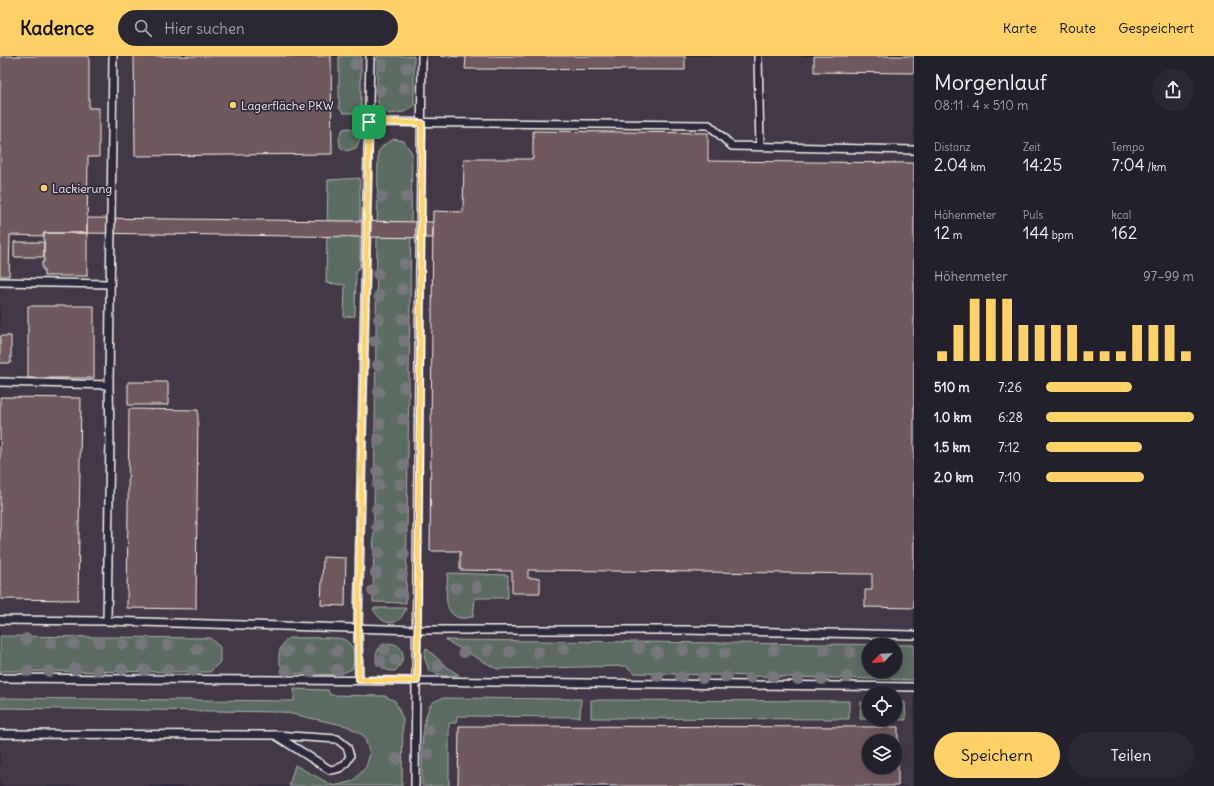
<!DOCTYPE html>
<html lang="de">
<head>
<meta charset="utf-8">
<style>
  :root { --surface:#23202e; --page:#2b2836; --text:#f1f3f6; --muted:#a3a3aa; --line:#403e4a; --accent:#ffd166 }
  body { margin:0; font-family:Delius,sans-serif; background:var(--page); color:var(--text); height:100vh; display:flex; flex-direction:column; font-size:15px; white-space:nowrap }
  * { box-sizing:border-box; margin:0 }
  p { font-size:13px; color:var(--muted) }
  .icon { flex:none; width:22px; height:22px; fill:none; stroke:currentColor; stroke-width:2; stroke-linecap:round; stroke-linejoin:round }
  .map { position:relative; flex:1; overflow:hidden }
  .drawer { display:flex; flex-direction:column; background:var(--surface); width:300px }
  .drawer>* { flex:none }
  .needle { width:26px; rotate:245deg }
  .controls { position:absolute; left:862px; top:582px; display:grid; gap:8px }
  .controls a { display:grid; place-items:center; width:40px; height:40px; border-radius:50%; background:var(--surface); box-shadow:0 2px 10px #0003,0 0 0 1px var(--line); font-size:20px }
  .pin { position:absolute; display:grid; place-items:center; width:34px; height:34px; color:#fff; margin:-17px; border-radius:8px; box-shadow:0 2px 6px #0006 }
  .round { display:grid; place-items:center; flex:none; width:42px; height:42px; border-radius:21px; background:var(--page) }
  .head { display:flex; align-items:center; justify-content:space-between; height:68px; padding:0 20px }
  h1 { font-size:22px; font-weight:600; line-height:30px }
  .stats { display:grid; grid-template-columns:repeat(3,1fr); gap:6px; height:68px; padding:4px 20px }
  .stats div { display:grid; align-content:center }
  .stats b { font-size:17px; font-weight:600 }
  .stats small { font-size:11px; font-weight:400 }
  .stats p { font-size:11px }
  .chart { height:112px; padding:8px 20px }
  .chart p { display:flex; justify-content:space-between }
  .chart svg { width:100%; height:72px; margin-top:4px; stroke:var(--accent); stroke-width:6 }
  .primary-button { display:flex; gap:8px; margin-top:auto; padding:8px 20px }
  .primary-button a { flex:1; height:46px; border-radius:24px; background:var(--accent); color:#111; font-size:16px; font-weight:600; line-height:46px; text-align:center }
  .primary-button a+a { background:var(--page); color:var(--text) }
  ul { padding:0 20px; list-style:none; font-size:13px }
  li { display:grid; grid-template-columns:64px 48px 1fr; align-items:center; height:30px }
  li i { height:10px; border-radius:5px; background:var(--accent) }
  header { display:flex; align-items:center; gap:24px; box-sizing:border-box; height:56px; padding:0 20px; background:var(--accent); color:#111 }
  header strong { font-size:19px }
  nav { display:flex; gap:22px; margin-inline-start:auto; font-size:14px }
  .search { width:280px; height:36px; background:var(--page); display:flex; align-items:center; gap:10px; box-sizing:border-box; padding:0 14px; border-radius:22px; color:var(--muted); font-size:15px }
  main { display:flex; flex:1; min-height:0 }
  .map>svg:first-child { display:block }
  .built { fill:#423847; fill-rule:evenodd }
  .green { fill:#5c6c64; stroke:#a8aea6; fill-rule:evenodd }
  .building { fill:#70595f; stroke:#f4f1e8; fill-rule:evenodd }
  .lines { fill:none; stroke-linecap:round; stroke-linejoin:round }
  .service-casing { stroke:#f4f1e8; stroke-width:10 }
  .service { stroke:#2f2a3d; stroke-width:7 }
  .tree { fill:#76767b }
  .route-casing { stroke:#fff; stroke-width:8 }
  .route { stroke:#ffd166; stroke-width:5 }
  .poi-dot { fill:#ffd166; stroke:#2f2a3d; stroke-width:1.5 }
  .labels { text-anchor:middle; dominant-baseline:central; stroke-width:3.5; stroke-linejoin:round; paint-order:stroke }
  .poi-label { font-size:12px; fill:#f4f1e8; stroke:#2f2a3d; text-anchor:start }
</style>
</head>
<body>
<header>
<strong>Kadence</strong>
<div class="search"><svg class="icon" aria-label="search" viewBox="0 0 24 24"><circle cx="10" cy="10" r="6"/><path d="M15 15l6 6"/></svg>Hier suchen</div>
<nav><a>Karte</a><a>Route</a><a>Gespeichert</a></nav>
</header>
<main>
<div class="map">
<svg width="914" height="730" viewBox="0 0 914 730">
  <rect width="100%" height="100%" fill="#2f2a3d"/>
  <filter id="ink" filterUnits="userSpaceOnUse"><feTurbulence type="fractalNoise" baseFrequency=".025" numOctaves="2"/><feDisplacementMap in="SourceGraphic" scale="8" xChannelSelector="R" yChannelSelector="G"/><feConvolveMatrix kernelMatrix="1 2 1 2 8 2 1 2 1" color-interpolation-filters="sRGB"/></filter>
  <g filter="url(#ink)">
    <!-- built -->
    <path class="built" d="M0,0H914V730H0ZM869,589H895V615H869ZM869,637H895V663H869ZM869,685H895V711H869Z"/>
    <!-- green -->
    <path class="green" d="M339,0H361V52L355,57H344L339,52Z
      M377,0H414V50L404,56L389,58L379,49L377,43Z
      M350,72L361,81L356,92L347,95L340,91L339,81L343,73Z
      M394,83L404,85L412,97L406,547L373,546L378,96L384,89Z
      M360,122V210L356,216L355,260L344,261L345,229L326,227L328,124Z
      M448,517L508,519V542H475L473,561C469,561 463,563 460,562C441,557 447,532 448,517Z
      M373,552H406C400,572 381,571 373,552Z
      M0,580L210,582L220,591V606L210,616L0,615Z
      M289,582C299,582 337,581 343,583C356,589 356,602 352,613L338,619L287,617C275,608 277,590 289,582Z
      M445,584L914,589V624L634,617L626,610L497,613ZM869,589H895V615H869Z
      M388,587C406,588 407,604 395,615C375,616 368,593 388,587Z
      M426,592L447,611L459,619L443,620L429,615L424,600Z
      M294,633L328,634L330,639L385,640L395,645L403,663L402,730H289L295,709L334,730L353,725L366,711L370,698L364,680L347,670L282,656L0,652V642L294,645Z
      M444,642L581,643L580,661L457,660L456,667H449V730H422C422,708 420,672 429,652C432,645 437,644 444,642Z
      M591,644L849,645V663L591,662Z
      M861,646H869V663H895V646H905L906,664L860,663Z"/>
    <!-- building -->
    <path class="building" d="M0,0H89V52H99V101H88L87,177H44V180L10,179L9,220H0Z
      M134,0H331L332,98L135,100Z
      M440,0H685V14L465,13L466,1Z
      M814,0H914V17L814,16Z
      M533,75L708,77V105L914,107V552L865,551V534H872V518L528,514V522H540V537H512V515L460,514V495H430L433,155L463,156L464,103H533Z
      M87,162L433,166V182L87,177Z
      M44,177H87V220H44V213H42V206H44Z
      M14,186H44V201H14Z
      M28,250H94V322H28Z
      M0,280H11V307H0Z
      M128,326H168V349H128Z
      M0,341L81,342L78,544L0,543Z
      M129,353L198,354L196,553L127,552Z
      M323,501L346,502L345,550L321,549Z
      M459,670L898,671V730H458ZM869,685H895V711H869Z"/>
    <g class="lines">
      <defs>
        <path id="service" d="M758,0L760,91
          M369,66L709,69L732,90L914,94
          M0,226L110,228
          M0,326L109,329L110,382L107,565
          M109,329L113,0
          M0,564L107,565L417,574H684L914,579
          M0,622L417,625L914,631
          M359,624L358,573L370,0
          M0,678L275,679L337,683L347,691L350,700C345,710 341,713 330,714L275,679
          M415,730L422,0"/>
      </defs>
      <!-- service casing -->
      <use href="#service" class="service-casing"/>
      <!-- service -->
      <use href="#service" class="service"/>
    </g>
    <!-- trees -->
    <g class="tree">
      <circle cx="355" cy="8" r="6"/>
      <circle cx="382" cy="9" r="6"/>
      <circle cx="407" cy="12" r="6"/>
      <circle cx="404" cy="32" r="6"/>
      <circle cx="380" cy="34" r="6"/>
      <circle cx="382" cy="141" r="6"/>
      <circle cx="406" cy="141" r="6"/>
      <circle cx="404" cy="208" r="6"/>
      <circle cx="378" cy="218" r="6"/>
      <circle cx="402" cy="233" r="6"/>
      <circle cx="379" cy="240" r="6"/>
      <circle cx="379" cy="263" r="6"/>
      <circle cx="403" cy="263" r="6"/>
      <circle cx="375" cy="285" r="6"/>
      <circle cx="404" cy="285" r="6"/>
      <circle cx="402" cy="306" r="6"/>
      <circle cx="378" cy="309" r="6"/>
      <circle cx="404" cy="331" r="6"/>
      <circle cx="379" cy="336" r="6"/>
      <circle cx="403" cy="363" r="6"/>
      <circle cx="380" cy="368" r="6"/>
      <circle cx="379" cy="384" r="6"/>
      <circle cx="403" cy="409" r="6"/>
      <circle cx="378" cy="415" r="6"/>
      <circle cx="400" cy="428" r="6"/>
      <circle cx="378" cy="429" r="6"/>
      <circle cx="377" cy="453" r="6"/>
      <circle cx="401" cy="453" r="6"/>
      <circle cx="377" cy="470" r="6"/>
      <circle cx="401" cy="472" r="6"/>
      <circle cx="379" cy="497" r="6"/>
      <circle cx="404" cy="498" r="6"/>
      <circle cx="376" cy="517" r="6"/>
      <circle cx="402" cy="519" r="6"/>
      <circle cx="477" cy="531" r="6"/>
      <circle cx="456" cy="532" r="6"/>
      <circle cx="373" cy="535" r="6"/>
      <circle cx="400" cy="537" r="6"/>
      <circle cx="26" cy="583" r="6"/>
      <circle cx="99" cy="586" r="6"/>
      <circle cx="51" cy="587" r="6"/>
      <circle cx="74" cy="588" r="6"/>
      <circle cx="123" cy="588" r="6"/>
      <circle cx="144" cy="589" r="6"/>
      <circle cx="168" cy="589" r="6"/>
      <circle cx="639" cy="592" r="6"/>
      <circle cx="197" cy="593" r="6"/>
      <circle cx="385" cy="593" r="6"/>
      <circle cx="564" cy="593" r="6"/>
      <circle cx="309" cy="594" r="6"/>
      <circle cx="488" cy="594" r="6"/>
      <circle cx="683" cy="594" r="6"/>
      <circle cx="774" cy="594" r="6"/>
      <circle cx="824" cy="594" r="6"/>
      <circle cx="287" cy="595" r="6"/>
      <circle cx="337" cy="595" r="6"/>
      <circle cx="464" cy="596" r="6"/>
      <circle cx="510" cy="596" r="6"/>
      <circle cx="538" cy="596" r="6"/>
      <circle cx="657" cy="596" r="6"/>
      <circle cx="703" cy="596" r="6"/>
      <circle cx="850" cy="596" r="6"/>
      <circle cx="725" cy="597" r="6"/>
      <circle cx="395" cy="604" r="6"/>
      <circle cx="381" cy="605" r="6"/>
      <circle cx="438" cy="610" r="6"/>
      <circle cx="75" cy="613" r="6"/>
      <circle cx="122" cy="613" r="6"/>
      <circle cx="168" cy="613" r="6"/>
      <circle cx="98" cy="614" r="6"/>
      <circle cx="145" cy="614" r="6"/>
      <circle cx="286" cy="614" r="6"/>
      <circle cx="337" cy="614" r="6"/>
      <circle cx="28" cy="615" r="6"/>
      <circle cx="49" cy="615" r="6"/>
      <circle cx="193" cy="615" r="6"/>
      <circle cx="310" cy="616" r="6"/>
      <circle cx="658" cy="620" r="6"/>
      <circle cx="773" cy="620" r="6"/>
      <circle cx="681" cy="621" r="6"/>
      <circle cx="726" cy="621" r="6"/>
      <circle cx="847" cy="621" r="6"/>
      <circle cx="703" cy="622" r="6"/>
      <circle cx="750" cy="622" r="6"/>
      <circle cx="798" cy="623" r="6"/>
      <circle cx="822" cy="623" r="6"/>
      <circle cx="429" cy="674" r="6"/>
      <circle cx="428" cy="698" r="6"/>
      <circle cx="396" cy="703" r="6"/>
    </g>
  </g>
  <g class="lines" filter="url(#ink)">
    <defs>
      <path id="route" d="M369,66L422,67L417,625L359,624L358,573Z"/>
    </defs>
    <!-- route casing -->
    <use href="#route" class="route-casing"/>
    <!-- route -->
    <use href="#route" class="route"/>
  </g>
  <!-- markers -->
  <g class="poi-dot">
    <circle cx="233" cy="49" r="4"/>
    <circle cx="44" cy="132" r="4"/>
  </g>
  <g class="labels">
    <!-- poi labels -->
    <g class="poi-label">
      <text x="241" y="49">Lagerfläche PKW</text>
      <text x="52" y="132">Lackierung</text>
    </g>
  </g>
</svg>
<div class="controls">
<a><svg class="needle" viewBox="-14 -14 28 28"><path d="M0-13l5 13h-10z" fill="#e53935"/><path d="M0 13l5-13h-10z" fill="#a3a3aa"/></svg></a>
<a><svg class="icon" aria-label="locate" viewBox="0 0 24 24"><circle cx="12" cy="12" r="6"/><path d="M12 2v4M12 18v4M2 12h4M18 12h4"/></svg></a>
<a><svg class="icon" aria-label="layers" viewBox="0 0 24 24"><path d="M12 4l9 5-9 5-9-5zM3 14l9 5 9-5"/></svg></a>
</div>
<div class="pin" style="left:369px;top:66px;background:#1e9e55"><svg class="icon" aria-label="arrive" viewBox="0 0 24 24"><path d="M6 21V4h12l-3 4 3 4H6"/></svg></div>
</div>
<section class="drawer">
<div class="head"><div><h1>Morgenlauf</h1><p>08:11 · 4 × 510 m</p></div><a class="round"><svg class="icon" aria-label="share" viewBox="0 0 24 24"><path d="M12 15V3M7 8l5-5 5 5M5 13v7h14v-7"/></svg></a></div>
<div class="stats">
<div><p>Distanz</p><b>2.04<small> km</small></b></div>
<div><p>Zeit</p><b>14:25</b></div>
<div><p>Tempo</p><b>7:04<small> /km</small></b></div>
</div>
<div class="stats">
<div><p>Höhenmeter</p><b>12<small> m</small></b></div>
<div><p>Puls</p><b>144<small> bpm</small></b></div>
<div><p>kcal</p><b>162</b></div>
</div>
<div class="chart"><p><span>Höhenmeter</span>97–99 m</p>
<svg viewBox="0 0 160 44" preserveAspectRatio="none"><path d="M5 44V38M15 44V22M25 44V6M35 44V6M45 44V6M55 44V22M65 44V22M75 44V22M85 44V22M95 44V38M105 44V38M115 44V38M125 44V22M135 44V22M145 44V22M155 44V38"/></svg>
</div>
<ul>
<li><b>510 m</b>7:26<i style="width:58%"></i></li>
<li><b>1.0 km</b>6:28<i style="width:100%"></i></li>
<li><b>1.5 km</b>7:12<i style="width:65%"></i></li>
<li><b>2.0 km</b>7:10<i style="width:66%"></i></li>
</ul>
<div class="primary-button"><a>Speichern</a><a>Teilen</a></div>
</section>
</main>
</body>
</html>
